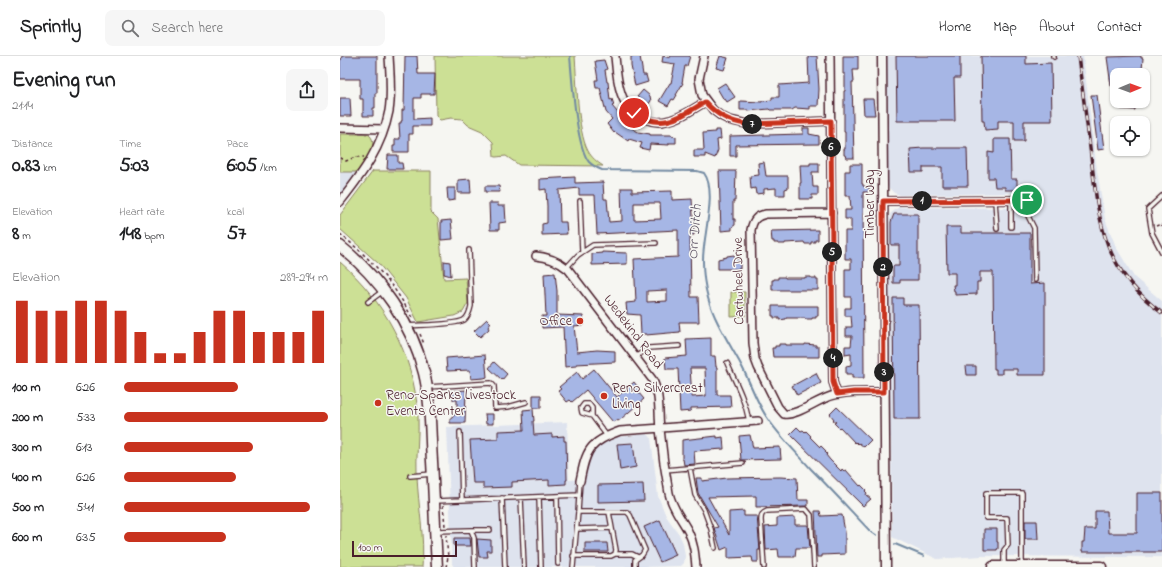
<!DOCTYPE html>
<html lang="en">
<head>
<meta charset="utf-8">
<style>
  :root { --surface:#fff; --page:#f6f6f6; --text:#202124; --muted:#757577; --line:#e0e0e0; --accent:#c8321e }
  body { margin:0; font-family:"Indie Flower",sans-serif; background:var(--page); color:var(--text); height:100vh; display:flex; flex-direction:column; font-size:15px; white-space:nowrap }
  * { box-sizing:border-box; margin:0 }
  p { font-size:13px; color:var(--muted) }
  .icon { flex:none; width:22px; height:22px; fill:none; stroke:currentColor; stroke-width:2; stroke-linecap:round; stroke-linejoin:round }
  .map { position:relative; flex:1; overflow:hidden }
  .drawer { display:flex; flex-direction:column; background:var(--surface); width:340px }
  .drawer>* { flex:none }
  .needle { width:26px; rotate:89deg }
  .controls { position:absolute; left:770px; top:12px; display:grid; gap:8px }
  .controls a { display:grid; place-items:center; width:40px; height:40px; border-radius:8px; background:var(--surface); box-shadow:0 1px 3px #0004; font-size:20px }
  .scale { position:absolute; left:12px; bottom:10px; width:105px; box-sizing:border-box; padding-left:4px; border:2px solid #4a1f2b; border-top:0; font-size:11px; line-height:14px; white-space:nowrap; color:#4a1f2b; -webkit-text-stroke:3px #f6f6f2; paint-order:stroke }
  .pin { position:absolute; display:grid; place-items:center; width:34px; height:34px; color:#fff; margin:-17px; border:2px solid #fff; border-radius:50%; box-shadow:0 1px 4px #0007 }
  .km { position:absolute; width:20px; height:20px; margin:-10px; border-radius:50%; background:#222; color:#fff; font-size:11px; line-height:20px; text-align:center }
  .round { display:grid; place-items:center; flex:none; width:42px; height:42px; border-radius:8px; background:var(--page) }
  .summary { display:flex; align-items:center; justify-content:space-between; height:68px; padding:0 12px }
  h1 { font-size:22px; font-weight:800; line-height:30px }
  .metrics { display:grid; grid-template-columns:repeat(3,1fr); gap:6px; height:68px; padding:4px 12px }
  .metrics div { display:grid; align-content:center }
  .metrics b { font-size:20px; font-weight:800 }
  .metrics small { font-size:11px; font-weight:400 }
  .metrics p { font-size:11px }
  .chart { height:112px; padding:8px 12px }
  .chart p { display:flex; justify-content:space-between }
  .chart svg { width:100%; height:72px; margin-top:4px; stroke:var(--accent); stroke-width:6 }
  ul { padding:0 12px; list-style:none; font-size:13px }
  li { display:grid; grid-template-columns:64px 48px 1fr; align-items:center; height:30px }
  li i { height:10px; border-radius:5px; background:var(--accent) }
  header { display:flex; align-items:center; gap:24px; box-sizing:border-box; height:56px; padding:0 20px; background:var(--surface); border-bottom:1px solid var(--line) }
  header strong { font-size:19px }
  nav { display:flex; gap:22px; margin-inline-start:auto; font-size:14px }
  .search { width:280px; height:36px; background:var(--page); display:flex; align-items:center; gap:10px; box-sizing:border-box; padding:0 14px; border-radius:8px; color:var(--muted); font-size:15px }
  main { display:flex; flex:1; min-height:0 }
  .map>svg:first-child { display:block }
  .built { fill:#dee3ee }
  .green { fill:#cce095; stroke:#8b8060 }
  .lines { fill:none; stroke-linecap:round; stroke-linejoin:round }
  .stream { stroke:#738aa2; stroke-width:2 }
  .building { fill:#a6b6e5; stroke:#4a1f2b; fill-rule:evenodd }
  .service-casing { stroke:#4a1f2b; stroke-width:6 }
  .minor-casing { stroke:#4a1f2b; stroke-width:10 }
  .tertiary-casing { stroke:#4a1f2b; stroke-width:11 }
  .secondary-casing { stroke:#4a1f2b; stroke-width:13 }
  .path { stroke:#4a1f2b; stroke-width:1.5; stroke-dasharray:3 3; stroke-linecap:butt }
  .service { stroke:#f6f6f2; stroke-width:3.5 }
  .minor { stroke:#f6f6f2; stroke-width:7 }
  .tertiary { stroke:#f6f6f2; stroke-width:8 }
  .secondary { stroke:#f6f6f2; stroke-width:10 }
  .rail-casing { stroke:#4a1f2b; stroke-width:3.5 }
  .rail { stroke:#f6f6f2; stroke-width:2; stroke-dasharray:6; stroke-linecap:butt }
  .route-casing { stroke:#fff; stroke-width:8 }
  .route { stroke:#c8321e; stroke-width:5 }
  .poi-dot { fill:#c8321e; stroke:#f6f6f2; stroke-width:1.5 }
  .labels { text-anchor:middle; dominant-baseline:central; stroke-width:3; stroke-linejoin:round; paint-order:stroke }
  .street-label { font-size:14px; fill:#4a1f2b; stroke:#f6f6f2 }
  .poi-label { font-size:14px; fill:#4a1f2b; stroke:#f6f6f2; text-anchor:start }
  .water-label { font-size:15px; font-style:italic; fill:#5f5566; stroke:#f6f6f2 }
</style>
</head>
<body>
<header>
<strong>Sprintly</strong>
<div class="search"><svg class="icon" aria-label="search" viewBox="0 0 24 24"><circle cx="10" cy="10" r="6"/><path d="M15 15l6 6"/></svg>Search here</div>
<nav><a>Home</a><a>Map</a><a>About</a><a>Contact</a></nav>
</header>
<main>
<section class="drawer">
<div class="summary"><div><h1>Evening run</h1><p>21:14</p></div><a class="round"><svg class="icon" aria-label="share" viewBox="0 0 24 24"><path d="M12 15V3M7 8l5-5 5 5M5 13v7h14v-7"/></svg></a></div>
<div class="metrics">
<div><p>Distance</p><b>0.83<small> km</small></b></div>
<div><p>Time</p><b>5:03</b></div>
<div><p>Pace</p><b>6:05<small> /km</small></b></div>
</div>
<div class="metrics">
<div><p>Elevation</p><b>8<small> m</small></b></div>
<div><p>Heart rate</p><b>148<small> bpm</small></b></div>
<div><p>kcal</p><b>57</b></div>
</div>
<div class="chart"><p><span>Elevation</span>289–294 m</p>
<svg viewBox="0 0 160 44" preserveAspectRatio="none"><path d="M5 44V6M15 44V12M25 44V12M35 44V6M45 44V6M55 44V12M65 44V25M75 44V38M85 44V38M95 44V25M105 44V12M115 44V12M125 44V25M135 44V25M145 44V25M155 44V12"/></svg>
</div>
<ul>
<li><b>100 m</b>6:26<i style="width:56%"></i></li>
<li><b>200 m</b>5:33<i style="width:100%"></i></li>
<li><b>300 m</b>6:13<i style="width:63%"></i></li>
<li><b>400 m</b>6:26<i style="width:55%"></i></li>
<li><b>500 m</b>5:41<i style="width:91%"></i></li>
<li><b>600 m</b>6:35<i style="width:50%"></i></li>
</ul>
</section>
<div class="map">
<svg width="822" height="511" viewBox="0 0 822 511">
  <rect width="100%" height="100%" fill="#f6f6f2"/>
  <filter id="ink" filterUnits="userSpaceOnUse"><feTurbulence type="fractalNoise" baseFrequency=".025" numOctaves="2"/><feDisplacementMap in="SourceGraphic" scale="8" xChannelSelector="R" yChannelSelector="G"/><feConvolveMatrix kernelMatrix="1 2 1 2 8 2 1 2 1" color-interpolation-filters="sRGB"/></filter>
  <g filter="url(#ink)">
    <!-- built -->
    <path class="built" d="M546,0H743L757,115L765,163L776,191L794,221L822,245V501L642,500L597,503L552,481L551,384L549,377L548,171L550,158L559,151L689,152L688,137L560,139L554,137L549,132L547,127Z
      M0,116H17L0,139Z
      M227,366L229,424L244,423L246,410L251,400L260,389L267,384L277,381L306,378L309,379L311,382L318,440L326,460L339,478L343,487L345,500L344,507L341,510L302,511H114L112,508L107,371Z"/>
    <!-- green -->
    <path class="green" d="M95,0H235C237,25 237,74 248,95C252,102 257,106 263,110L179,109L166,100L156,101L154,100L153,86L142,75L128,69L122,63L111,62L100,64L96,60Z
      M0,78H28C41,87 24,107 17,116H0Z
      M33,115H91V156L98,163L104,223L126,222L128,247L123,256L114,260L78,266L66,242L39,208L0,173V159Z
      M0,206C44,244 74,299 78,359C79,379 76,400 77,420C78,449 85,482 82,511H0Z
      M391,236H405V260L391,261Z"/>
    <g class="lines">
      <!-- stream -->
      <path class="stream" d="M230,0C232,22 236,91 249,106C253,110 257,112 262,114L357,115L364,117C378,136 362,182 363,206C363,218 365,231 368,242C374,264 388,285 399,305C409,323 415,343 426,360C438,379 456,396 471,413C491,433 510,454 530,475L536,479
        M555,488L584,500"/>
    </g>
    <!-- building -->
    <path class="building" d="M2,0H37V37H35V52H33V60H23V43H20V23H0V4H1Z
      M65,0H77L78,18H95L94,38H81V42H74V63L90,62V70H73V78H69V96H53V90H55V83H60L59,67H61V65H62V54H64Z
      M291,0H300L303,19H306L308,26L295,30L291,10Z
      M323,0L330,2V0H350L347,10H345L342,27H343L336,39H337L334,44L332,43L328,50L319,45L330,27H331L335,8L322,6Z
      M380,0L388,2L384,14L376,12Z
      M468,0H477L479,33L478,50H470V53L455,52L452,54H430L429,53L408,55V54H400V45L422,46V45L432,44V41H439V29L469,27Z
      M503,0H518V14H513L514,26H512L514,102H506L505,99H504V93H505V76H504V35H505V18H503Z
      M556,0H620V22H614L615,65H557Z
      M641,0H686V8L711,7L712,65H684V85H674V65H658V73L645,74L644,65H642Z
      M801,0V2H803L802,14H800V19H775L777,29L771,30L767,1Z
      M264,4L267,13L265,14L267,26H268L270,44L272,43L274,49L272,50L284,64L291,68L293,70L292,72L298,76L310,78V79H332V80L336,81V87H329V89L310,88L309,94L300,92L302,87L289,83L288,85L275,76L274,77L267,68L272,63L266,56L260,32H256L255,24H258L255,5Z
      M385,27L395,41L387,46L385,43L384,44L377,32Z
      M303,34L310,40L311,45L307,50L297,41Z
      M751,39H757L764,93L758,94Z
      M0,42H10L11,60H0Z
      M523,43H533L535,59H524Z
      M779,45H797V51H795V54L781,53V52H779Z
      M463,72H469V78L479,80V88L396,89V100H390V80L463,78Z
      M375,74H380L381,83L377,84L378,94L375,102L365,98V101H354V94H364L363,77L375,76Z
      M654,83H670L671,123H677V134H665V131H655L654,122H648V96L654,97Z
      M583,92H627L628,130H602V111H583V116H571L570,93Z
      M48,99H58V107H62L63,113H47Z
      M424,106L426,120H448V132L445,133V139H436V132L424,133V137L416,138L415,132L411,133L410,120L419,119L418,107Z
      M470,107H479V116H472L473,131H478V139H472V143H460V127H461L460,109H470Z
      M510,108H522V128H523V130L529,131V136H523L524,322H512V318H506V310L511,309V298L505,299V290H511L512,280H506V271H512L511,260H505V252H511V241H505V213H511V203H505V175H511V163H505V154H511L510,140H505V115H510Z
      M379,115H396L395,145H393V163H395V169L392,171V174L381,175Z
      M235,121V127L263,126L264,143H267L269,166L282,165L281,132H292V136L332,135V144L352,143L354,179H350L351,241H358L359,266H339L340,276L306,279V278H301L300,259L287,258L286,247L296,246L294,203L338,201V174L257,178L255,139H239V132L230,133L219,134L220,166H226L227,178L202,179V168L207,167V150L206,133L200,134V123ZM294,147H320L321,163L294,164ZM327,234V245L307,246V235Z
      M130,123L131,137H118V124Z
      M145,130H159L160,136H145Z
      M107,132H115V144L108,145Z
      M149,147H158V150H165L166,166L159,167V174H150Z
      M554,158H578V224H560V227H553V210H559V189H551V166Z
      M111,164L113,183L101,184V165Z
      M606,171H621V177H690V228L705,227V319H677V313H662V318H656V313H654L653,216H640V226H637V238L615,239V235H614L613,229H615V217H607Z
      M478,174V184H475V186H471V188H465L464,186L445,187V188H438V187H434V185H432L431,175Z
      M262,196L287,197V208L252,209V198L262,197Z
      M394,199L396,203H400V213H378V203L387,201V200Z
      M104,205L110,206L111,220L104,218Z
      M215,217L217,235V259L243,260L244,269L234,270L237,296L257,294L275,295V306L236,308V310L225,311L223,271L202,272V260H206L204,218Z
      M438,221H445V222H465V221H471V222H476V224H478V234H432V224H434V223H438Z
      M553,242H563V249H579L580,363H554Z
      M432,250H478V260H476V262H472V263H465V262H446V263L439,264V262H434V260H432Z
      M147,263L151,267L148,271L149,273L140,281L134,275Z
      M371,282V300H375L376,311H377V339H390L391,351L351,352V355L340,356L338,313H326L325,302L347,300L346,283ZM350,312H365L366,340L352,341Z
      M439,288H446V289H465V288L476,289V291H479V301H433L432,292H435V290H439Z
      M145,299L147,321L144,322L131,323L130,314L107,315L106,302Z
      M154,306L167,318L162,324L149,312Z
      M626,310H636V319H627Z
      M254,313L277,341L294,326L300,334L298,336L304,343L281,363L278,365L276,364L273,366L246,334L232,346L230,344L227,346L218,335L221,333L219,331L237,316L242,323Z
      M476,317L481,327L457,339L452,330Z
      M126,334L125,367H110V362H112V360H114V355H117V344H113V335Z
      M193,339H201V352H193Z
      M497,351L531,384L524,391L519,387L518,388L516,386L515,387L500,371L499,372L494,367L496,366L493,364L494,363L490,358Z
      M193,353L194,365H193L194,379L212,378V381L224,380V385H226L227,424H226V428L209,429V424L172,426V431L143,432V427H133L130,384L158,383V375L184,374L183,354Z
      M145,358H153V368H146Z
      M457,371L461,375L463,374L465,376L466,375L471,380L470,381L480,391L481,390L486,395L485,396L487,398L486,399L490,404L501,415L502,413L504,415L506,414L520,430L521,429L526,434L525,435L527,437L526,439L531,443L523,450L450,378Z
      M410,379L413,392L440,391L441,403L401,404L399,380Z
      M377,380V382L383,381L384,393L354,395L355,408L344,409L343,403H342V384Z
      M293,387L296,411L280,414L277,388Z
      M440,421L457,422L458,444H468V450L416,451V440L368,441L389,479V456L404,455V460H417L420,494H418V506H413L412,501L388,502V491L381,494L374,472L378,471L358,437L356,422H362V425L387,422Z
      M303,428L304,445L258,446V429Z
      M797,437H822V496H742V486H744L745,473H755V455H767L768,477H797Z
      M475,455H480L481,460L502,459L505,476V498L482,499V501H477Z
      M455,461V469H468L470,492H456L455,501H439L438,493L426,494L425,471L437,470V462Z
      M320,464L336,499L320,506L304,471Z
      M685,465H697L698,483H685Z
      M644,473H657V486H658V493H657V494H644Z
      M114,482H130L131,490H114Z
      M137,483L151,484V495H147L148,501H139Z
      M245,487H267L268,496H245Z"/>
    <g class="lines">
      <defs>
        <path id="service" d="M713,0L714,1
          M822,140L808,153L812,177L822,196
          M687,144L688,160L694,172L695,224
          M240,145L242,196
          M655,145L657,173
          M671,145V171
          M226,212L238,199L253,189L316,187
          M28,246L43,235
          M67,270C79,269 116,269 124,264C128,261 130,255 131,250L129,194
          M295,301L309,292L339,290
          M387,307C396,327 405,344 409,365
          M88,331L151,327L154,330L155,352L168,351L186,346
          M252,360V352L249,348H244L241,352L242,357L252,360L267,380
          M120,376L122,444L239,439
          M350,412L355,439L364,454L371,473L375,492
          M325,414L403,407
          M70,420L92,418
          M217,440L218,508
          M199,441L201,511
          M162,442L165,511
          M181,442L184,511
          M95,445L122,444
          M238,456H287L290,459L305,494L302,499L295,504V511
          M237,473L271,472
          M131,474H150
          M97,475L131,474L134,482L135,511
          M275,498H292L298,501
          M233,500H271L275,498L276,494L269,456
          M664,509V494L668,489L667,462H646V437H682V509
          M233,511L238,456L240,425
          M424,511L421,464C421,459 422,457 427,455L466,453L471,459L474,511"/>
        <path id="minor" d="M275,0C277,24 279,54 305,63C312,66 319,67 326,65C340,63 353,53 365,46
          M364,0L359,23L362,39L373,54L381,60L389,64L407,68L491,65
          M490,0L493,326L497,338
          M0,72L44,73
          M543,145L687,144
          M0,146C22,118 42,92 49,55C52,37 50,18 49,0
          M492,157L426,158C416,160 413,164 411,174L413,287L415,303L418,311L438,351L444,358C457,360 477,344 491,340C508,335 526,336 544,336
          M196,200C209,201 218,205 228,213L312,323C321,339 318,355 320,373C322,395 325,416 329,437C332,452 341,462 348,475C354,487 355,498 356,511
          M240,425C246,394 249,386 280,375L418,365"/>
        <path id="tertiary" d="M542,0L546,511"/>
        <path id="secondary" d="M0,190C40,222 72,267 84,317C91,345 90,376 92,405C94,440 95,476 97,511
          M653,511H761"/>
      </defs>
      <!-- service casing -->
      <use href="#service" class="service-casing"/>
      <!-- minor casing -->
      <use href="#minor" class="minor-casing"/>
      <!-- tertiary casing -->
      <use href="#tertiary" class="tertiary-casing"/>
      <!-- secondary casing -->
      <use href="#secondary" class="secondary-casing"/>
      <!-- path -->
      <path class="path" d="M0,102L6,105L15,101H24
        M816,170L821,168L822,170
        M0,178C30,202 56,229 73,264
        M80,278L84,288
        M103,449L105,470
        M106,511L108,501L106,479"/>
      <!-- service -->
      <use href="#service" class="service"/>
      <!-- minor -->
      <use href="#minor" class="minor"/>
      <!-- tertiary -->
      <use href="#tertiary" class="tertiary"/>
      <!-- secondary -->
      <use href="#secondary" class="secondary"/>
      <defs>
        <path id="rail" d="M738,0C742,33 747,66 751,100C759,168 763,213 822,257"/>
      </defs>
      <!-- rail casing -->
      <use href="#rail" class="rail-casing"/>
      <!-- rail -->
      <use href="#rail" class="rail"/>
    </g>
  </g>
  <g class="lines" filter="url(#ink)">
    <defs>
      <path id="route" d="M294,57C324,75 339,61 365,46C377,59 389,66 407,68L491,65L493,326L497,338L514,336H544L543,145L687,144"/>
    </defs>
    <!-- route casing -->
    <use href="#route" class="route-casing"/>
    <!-- route -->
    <use href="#route" class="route"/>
  </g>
  <!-- markers -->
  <g class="poi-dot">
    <circle cx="240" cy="265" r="4"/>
    <circle cx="264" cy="340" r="4"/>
    <circle cx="38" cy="347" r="4"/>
  </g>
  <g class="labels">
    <!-- street labels -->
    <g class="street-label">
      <text transform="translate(530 148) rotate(-90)">Timber Way</text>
      <text transform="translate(399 225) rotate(-91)">Cartwheel Drive</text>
      <text transform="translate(293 276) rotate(53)">Wedekind Road</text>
    </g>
    <!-- poi labels -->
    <g class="poi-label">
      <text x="232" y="265" text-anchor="end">Office</text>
      <text x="272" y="332">Reno Silvercrest<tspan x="272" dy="16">Living</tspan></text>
      <text x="46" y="339">Reno-Sparks Livestock<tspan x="46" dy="16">Events Center</tspan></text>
    </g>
    <!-- water labels -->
    <g class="water-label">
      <text transform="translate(355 176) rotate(-86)">Orr Ditch</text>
    </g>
  </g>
</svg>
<div class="controls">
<a><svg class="needle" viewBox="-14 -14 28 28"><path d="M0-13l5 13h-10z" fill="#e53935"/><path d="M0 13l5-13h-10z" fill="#757577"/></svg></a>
<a><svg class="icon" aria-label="locate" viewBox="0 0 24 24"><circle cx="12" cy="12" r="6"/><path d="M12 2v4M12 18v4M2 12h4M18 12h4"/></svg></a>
</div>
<div class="scale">100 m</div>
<div class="pin" style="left:687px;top:144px;background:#1e9e55"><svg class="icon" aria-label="arrive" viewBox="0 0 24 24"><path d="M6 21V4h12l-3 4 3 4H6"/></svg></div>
<div class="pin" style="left:294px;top:57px;background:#d93025"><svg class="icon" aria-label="check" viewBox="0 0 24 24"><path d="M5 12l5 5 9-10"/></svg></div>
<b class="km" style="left:582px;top:145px">1</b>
<b class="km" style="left:543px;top:211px">2</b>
<b class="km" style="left:544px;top:316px">3</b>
<b class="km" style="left:493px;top:302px">4</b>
<b class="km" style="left:492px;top:196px">5</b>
<b class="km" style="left:491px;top:91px">6</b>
<b class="km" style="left:412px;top:68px">7</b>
</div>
</main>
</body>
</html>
